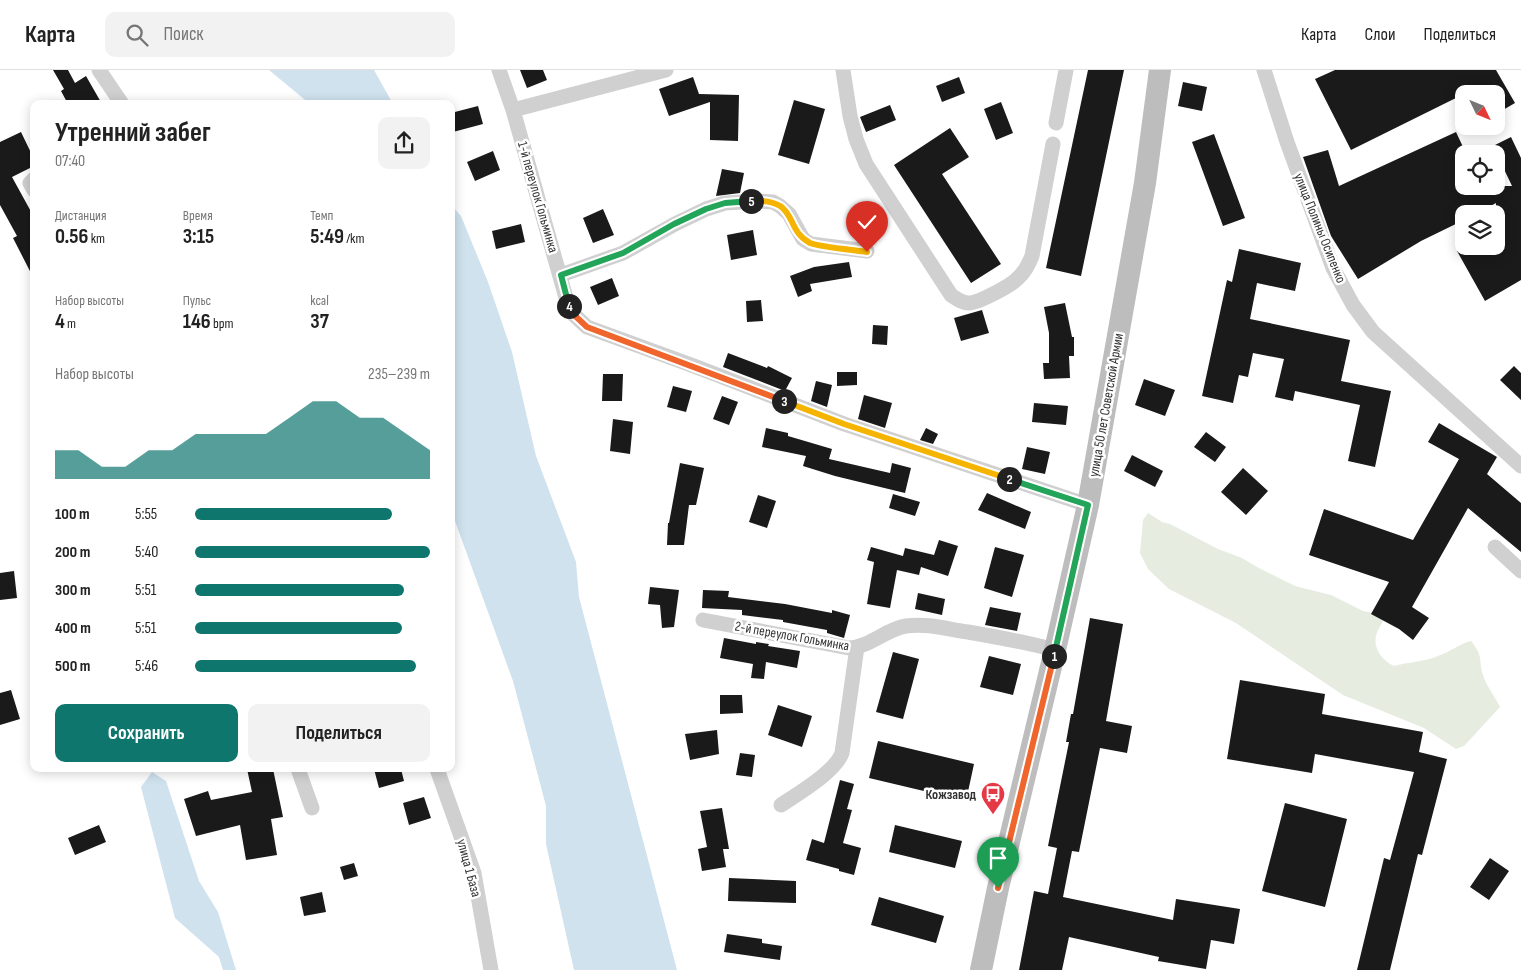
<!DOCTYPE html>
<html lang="ru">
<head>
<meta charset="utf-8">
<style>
  :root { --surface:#fff; --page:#f2f2f2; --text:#222; --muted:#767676; --line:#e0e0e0; --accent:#0f766e }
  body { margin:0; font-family:"Sofia Sans Condensed",sans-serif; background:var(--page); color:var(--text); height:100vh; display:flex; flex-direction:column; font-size:19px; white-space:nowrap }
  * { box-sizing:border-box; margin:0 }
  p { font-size:16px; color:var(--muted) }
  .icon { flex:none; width:28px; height:28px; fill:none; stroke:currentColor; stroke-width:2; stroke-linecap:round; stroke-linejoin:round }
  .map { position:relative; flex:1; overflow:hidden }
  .sheet { position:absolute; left:30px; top:30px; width:425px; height:672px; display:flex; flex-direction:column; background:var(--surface); border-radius:10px; box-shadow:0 2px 12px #0003 }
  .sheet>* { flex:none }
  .needle { width:32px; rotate:133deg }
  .buttons { position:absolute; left:1455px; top:15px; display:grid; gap:10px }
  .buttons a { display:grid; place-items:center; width:50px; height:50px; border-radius:10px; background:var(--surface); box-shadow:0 2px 12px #0003; font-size:25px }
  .pin { position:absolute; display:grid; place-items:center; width:42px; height:42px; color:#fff; margin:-51px -21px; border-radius:50% 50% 50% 0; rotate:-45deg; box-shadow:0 0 5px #0007 }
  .pin .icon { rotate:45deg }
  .km { position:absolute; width:25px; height:25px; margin:-12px; border-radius:50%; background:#222; color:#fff; font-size:14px; line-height:25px; text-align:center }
  .round { display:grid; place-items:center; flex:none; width:52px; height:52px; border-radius:10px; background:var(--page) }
  .head { display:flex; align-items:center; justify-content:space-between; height:85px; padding:0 25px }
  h1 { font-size:28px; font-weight:700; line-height:38px }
  .stats { display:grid; grid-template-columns:repeat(3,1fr); gap:8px; height:85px; padding:5px 25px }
  .stats div { display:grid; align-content:center }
  .stats b { font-size:21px; font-weight:700 }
  .stats small { font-size:14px; font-weight:400 }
  .stats p { font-size:14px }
  .chart { height:140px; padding:10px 25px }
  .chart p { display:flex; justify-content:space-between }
  .chart svg { width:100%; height:90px; margin-top:5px; fill:var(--accent); opacity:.7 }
  .action { display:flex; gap:10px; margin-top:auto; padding:10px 25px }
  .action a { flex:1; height:58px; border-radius:10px; background:var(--accent); color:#fff; font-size:20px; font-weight:700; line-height:58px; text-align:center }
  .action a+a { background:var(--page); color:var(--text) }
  ul { padding:0 25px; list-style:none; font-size:16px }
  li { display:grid; grid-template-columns:80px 60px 1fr; align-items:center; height:38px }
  li i { height:12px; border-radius:6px; background:var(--accent) }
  header { display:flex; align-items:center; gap:30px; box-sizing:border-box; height:70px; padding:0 25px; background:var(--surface); border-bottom:1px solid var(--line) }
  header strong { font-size:24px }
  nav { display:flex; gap:28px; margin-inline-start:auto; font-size:18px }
  .search { width:350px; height:45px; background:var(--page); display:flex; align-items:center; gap:12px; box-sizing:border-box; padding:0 18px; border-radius:10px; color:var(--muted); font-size:19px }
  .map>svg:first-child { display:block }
  .green { fill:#e6ecdf }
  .water { fill:#cfe2ee }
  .building { fill:#1a1a1a }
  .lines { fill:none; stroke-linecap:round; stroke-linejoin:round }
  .street { stroke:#d0d0d0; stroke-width:15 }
  .secondary { stroke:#bdbdbd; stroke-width:22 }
  .split-1-casing { stroke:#fff; stroke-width:10 }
  .split-2-casing { stroke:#fff; stroke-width:10 }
  .split-3-casing { stroke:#fff; stroke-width:10 }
  .split-4-casing { stroke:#fff; stroke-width:10 }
  .split-5-casing { stroke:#fff; stroke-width:10 }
  .split-6-casing { stroke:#fff; stroke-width:10 }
  .split-1 { stroke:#f0652b; stroke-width:6 }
  .split-2 { stroke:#22a559; stroke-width:6 }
  .split-3 { stroke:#f5b400; stroke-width:6 }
  .split-4 { stroke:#f0652b; stroke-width:6 }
  .split-5 { stroke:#22a559; stroke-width:6 }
  .split-6 { stroke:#f5b400; stroke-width:6 }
  .labels { text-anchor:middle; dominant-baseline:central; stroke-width:5; stroke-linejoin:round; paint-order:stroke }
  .street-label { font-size:14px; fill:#333; stroke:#fff }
  .poi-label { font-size:14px; font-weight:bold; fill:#333; stroke:#fff; text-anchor:end }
</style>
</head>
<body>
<header>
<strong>Карта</strong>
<div class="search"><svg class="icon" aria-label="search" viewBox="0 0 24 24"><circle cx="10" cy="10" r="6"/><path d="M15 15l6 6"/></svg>Поиск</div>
<nav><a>Карта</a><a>Слои</a><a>Поделиться</a></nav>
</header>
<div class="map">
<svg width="1521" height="900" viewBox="0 0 1521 900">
  <rect width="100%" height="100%" fill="#fff"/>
  <!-- green -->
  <path class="green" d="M1148,443L1162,452L1170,454L1218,479L1242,488L1257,497L1295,516L1331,525L1363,541L1379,544L1383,551C1381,555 1377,561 1376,566C1373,579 1383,591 1394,596C1408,592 1424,592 1438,586C1450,582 1459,574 1471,571C1484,587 1478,589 1483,605C1486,616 1495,626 1500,637L1464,676L1456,679L1424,658L1343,625L1236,553L1169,519L1148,499L1140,483L1143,450Z"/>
  <!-- water -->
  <path class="water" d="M269,0H374L393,34H310Z
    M451,135L461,146L488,212L512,282L536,386L576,492L579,527L677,900H574L546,774V736L513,611L451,440Z
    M152,702L166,711L199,811L218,842L236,900H223L219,887L175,848L141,717Z"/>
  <!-- building -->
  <path class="building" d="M53,0H68L75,13L86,6L102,34H68L61,21L64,19Z
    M520,0H543L547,10L527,18Z
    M1088,0H1124L1081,206L1046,198Z
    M1335,0H1496L1515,33L1496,44V24H1464L1351,80L1315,9Z
    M693,7L699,24L739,25L738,71L710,70V32L669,46L659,19Z
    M959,7L965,23L942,32L936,16Z
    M1183,12L1207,17L1202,41L1178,36Z
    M794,30L825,39L809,94L778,85Z
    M1001,32L1013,63L996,70L984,39Z
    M890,35L896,50L866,62L860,47Z
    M478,36L483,54L453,62L451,55V43Z
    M950,58L969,87L942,104L1001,194L971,213L894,95Z
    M21,62L34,89V96L12,107L34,147V209L13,168L17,166L0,135V72Z
    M1456,62L1464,79V116H1512L1493,76L1511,67L1521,88V210L1485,231L1457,181L1466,176H1496V133L1476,144H1464V150L1421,171L1358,209L1331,166L1303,87L1328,80L1339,116Z
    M1214,64L1245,148L1223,156L1192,72Z
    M493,81L500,100L475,111L467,92Z
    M722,99L744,103L740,123L716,126Z
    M603,139L614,165L593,173L583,148Z
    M521,154L525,172L496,179L492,161Z
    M753,160L757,185L731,190L727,165Z
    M1239,179L1301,193L1295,221L1257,213L1250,249L1350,270L1341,311L1391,321L1375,397L1348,391L1360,335L1295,321L1293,331L1275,327L1284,289L1253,283L1248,307L1239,305L1233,333L1202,326L1227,210L1232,212Z
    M849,192L852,207L810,214L812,221L798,227L790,206L814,197Z
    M612,208L619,226L598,235L590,217Z
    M761,230L763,251L747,252L746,231Z
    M1065,233L1072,267H1074V286H1069L1070,308L1044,309L1043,293H1049V263L1044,237Z
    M982,240L989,263L961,271L954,248Z
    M873,255L888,256L887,275L872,274Z
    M728,283L767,298L768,296L792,308L785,321L723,297Z
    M1514,296L1521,303V330L1500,310Z
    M837,302H857V315L837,316Z
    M603,304H623L622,331H602Z
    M1144,309L1175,320L1165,346L1135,335Z
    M816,311L832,315L827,337L811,331Z
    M673,316L692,321L686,342L667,337Z
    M864,325L892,333L885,358L858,349Z
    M722,326L738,332L729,355L713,349Z
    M1034,333L1068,336L1066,355L1032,352Z
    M613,349L633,352L630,384L610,381Z
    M1439,353L1497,387L1487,404L1521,433V482L1468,438L1412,537L1429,548L1413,570L1399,559L1371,544L1389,512L1309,485L1324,439L1413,470L1459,389L1428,372Z
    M766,358L788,363V366L832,379L829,389L890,403L892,393L911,398L905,423L835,406L803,396L806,386L762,377Z
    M926,358L938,364L933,374L920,370Z
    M1206,362L1226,377L1215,392L1194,377Z
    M1027,377L1050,382L1045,404L1022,399Z
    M1132,385L1163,401L1155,417L1124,401Z
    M680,393L704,398L696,435H689L684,475H667L668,453H669Z
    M1243,398L1268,421L1246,445L1221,422Z
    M987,423L1031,442L1025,459L978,440Z
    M893,424L920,432L915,446L889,438Z
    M758,425L776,431L767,458L749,452Z
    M939,470L958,476L948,506L921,497L919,505L897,500L890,538L867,534L874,492L867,490L871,477L903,486L905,478L934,485Z
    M995,477L1024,485L1012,527L984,518Z
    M14,501L17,528L0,530V503Z
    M650,517L679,520L674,557L662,558L660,535L648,534Z
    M703,520L729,521L728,527L785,534L832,543V540L850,545L844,568L827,563V560L783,552V550L742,545V540L702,538Z
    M918,523L945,529L942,545L915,539Z
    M990,537L1021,543L1017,561L985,555Z
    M1090,548L1123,554L1106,651L1132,656L1127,683L1100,678L1079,782L1072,781L1063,827L1173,850L1176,829L1240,839L1234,874L1211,870L1206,899L1158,891L1159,887L1069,867L1062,900H1019L1034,821L1048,824L1057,778L1048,776L1069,672H1066L1071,644H1073Z
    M724,568L756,574V572L769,574L768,576L800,581L797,598L766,592L764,609L751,608L753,594L720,588Z
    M893,582L919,589L903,649L876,642Z
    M989,586L1021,594L1013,625L980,617Z
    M1240,610L1325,624L1322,644L1423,662L1419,682L1447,689L1422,785L1418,784L1390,900H1357L1384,788L1390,790L1414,702L1315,684L1312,703L1227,689Z
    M11,620L20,649L0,655V623Z
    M720,625H742L743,643L720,644Z
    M778,635L812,646L802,677L768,665Z
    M717,660L719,684L690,690L685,664Z
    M878,671L974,694L966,731L869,708Z
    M740,683L755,685L752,707L736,705Z
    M247,699H273L283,747L271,749L277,785L246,790L240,755L196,766L184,729L208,721L211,730L252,722Z
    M374,699H401L404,711L379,718Z
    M840,710L854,714L847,739L852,740L843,773L861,778L854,805L839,801V799L806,790L812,769L824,773Z
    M424,727L431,748L409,755L403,733Z
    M1285,733L1347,749L1325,837L1262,821Z
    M722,738L729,779H723L726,797L702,801L698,779L707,777L700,741Z
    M99,755L106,772L75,785L68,768Z
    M895,755L962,771L955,798L889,782Z
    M1490,788L1509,801L1489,830L1470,817Z
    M354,793L358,806L344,810L340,797Z
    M729,808L796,811V833L728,831Z
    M322,822L326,842L304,846L300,827Z
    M879,827L944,846L936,873L871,855Z
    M727,864L762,869V873L782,876L780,890L724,882Z"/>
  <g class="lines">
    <!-- street -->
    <path class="street" d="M99,0L122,34
      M499,0L513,40L568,235L572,243L587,257L694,296L844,354L1088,435
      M843,0L850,46L856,69L866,94L951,225C957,229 962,233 969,233C978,233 1010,216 1017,209C1025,202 1028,195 1032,186L1053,74
      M1264,0L1287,72L1333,198L1353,235L1373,262L1521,396
      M513,40L666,0
      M1056,53L1066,0
      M34,109L30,113L34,120
      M561,205L623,183L675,154L706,139L725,133L758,131L773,132L780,136L789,144L803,169L811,174L867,181
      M1495,477L1521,501
      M703,550L849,578C870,577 886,559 906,556C927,553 947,559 968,562C997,567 1026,572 1055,580
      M298,699L312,738
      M437,699L474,803L491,900
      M781,735C799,723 835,702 842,683L857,577"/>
    <!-- secondary -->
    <path class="secondary" d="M981,900L998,818L1055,580L1088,435L1145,113L1160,0"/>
  </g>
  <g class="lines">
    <defs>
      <path id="split-1" d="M998,818L1054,586"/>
      <path id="split-2" d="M1009,409L1088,435L1054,586"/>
      <path id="split-3" d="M784,331L844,354L1009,409"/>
      <path id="split-4" d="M569,236L572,243L587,257L784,331"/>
      <path id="split-5" d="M569,236L561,205L623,183L674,154L706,139L725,133L751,131"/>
      <path id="split-6" d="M751,131C800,128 783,159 810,173C820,177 854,180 867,182"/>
    </defs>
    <!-- split-1 casing -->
    <use href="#split-1" class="split-1-casing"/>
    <!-- split-2 casing -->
    <use href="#split-2" class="split-2-casing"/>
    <!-- split-3 casing -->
    <use href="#split-3" class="split-3-casing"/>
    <!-- split-4 casing -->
    <use href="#split-4" class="split-4-casing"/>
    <!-- split-5 casing -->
    <use href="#split-5" class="split-5-casing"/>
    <!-- split-6 casing -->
    <use href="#split-6" class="split-6-casing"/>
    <!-- split-1 -->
    <use href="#split-1" class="split-1"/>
    <!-- split-2 -->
    <use href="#split-2" class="split-2"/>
    <!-- split-3 -->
    <use href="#split-3" class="split-3"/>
    <!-- split-4 -->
    <use href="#split-4" class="split-4"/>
    <!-- split-5 -->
    <use href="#split-5" class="split-5"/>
    <!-- split-6 -->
    <use href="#split-6" class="split-6"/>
  </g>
  <!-- icons -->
  <defs>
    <symbol id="bus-pin" viewBox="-11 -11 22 30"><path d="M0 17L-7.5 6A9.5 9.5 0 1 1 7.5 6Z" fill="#e63946" stroke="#fff"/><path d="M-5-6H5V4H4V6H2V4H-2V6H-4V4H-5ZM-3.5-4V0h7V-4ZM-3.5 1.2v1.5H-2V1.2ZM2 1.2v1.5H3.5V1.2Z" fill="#fff"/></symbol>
  </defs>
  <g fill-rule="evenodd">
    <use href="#bus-pin" x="979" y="710" width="28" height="38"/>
  </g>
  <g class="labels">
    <!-- street labels -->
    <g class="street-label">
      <text transform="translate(538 127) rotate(74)">1-й переулок Гольминка</text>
      <text transform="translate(1320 158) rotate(68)">улица Полины Осипенко</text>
      <text transform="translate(1106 335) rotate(-80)">улица 50 лет Советской Армии</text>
      <text transform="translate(792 566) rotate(10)">2-й переулок Гольминка</text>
      <text transform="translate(469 798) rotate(75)">улица 1 База</text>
    </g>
    <!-- poi labels -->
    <g class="poi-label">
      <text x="976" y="724">Кожзавод</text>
    </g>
  </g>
</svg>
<div class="buttons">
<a><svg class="needle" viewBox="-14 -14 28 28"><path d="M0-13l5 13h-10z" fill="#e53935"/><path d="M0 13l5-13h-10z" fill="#767676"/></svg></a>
<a><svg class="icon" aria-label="locate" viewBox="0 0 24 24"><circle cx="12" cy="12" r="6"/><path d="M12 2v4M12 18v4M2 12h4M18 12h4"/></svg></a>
<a><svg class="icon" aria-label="layers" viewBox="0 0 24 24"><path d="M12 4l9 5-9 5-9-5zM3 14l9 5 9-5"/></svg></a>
</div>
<div class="pin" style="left:998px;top:818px;background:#1e9e55"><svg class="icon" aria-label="arrive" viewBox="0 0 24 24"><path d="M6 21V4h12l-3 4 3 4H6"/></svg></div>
<div class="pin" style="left:867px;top:182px;background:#d93025"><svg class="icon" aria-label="check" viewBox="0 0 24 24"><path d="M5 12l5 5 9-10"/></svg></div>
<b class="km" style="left:1054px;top:586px">1</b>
<b class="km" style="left:1009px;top:409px">2</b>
<b class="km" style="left:784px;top:331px">3</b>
<b class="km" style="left:569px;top:236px">4</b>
<b class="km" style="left:751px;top:131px">5</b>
<section class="sheet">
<div class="head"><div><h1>Утренний забег</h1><p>07:40</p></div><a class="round"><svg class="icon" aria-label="share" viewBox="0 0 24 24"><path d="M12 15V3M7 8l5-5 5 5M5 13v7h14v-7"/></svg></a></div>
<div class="stats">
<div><p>Дистанция</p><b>0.56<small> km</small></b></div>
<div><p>Время</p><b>3:15</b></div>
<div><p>Темп</p><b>5:49<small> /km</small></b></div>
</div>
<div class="stats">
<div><p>Набор высоты</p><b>4<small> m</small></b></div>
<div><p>Пульс</p><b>146<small> bpm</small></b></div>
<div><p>kcal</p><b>37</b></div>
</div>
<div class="chart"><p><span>Набор высоты</span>235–239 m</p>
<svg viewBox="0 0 160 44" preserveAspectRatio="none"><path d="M0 44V30L10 30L20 38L30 38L40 30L50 30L60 22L70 22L80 22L90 22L100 14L110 6L120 6L130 14L140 14L150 22L160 30V44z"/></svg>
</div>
<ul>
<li><b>100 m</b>5:55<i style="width:84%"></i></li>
<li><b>200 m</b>5:40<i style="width:100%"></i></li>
<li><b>300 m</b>5:51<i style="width:89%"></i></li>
<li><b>400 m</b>5:51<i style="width:88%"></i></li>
<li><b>500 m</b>5:46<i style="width:94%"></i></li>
</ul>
<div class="action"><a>Сохранить</a><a>Поделиться</a></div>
</section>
</div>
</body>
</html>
